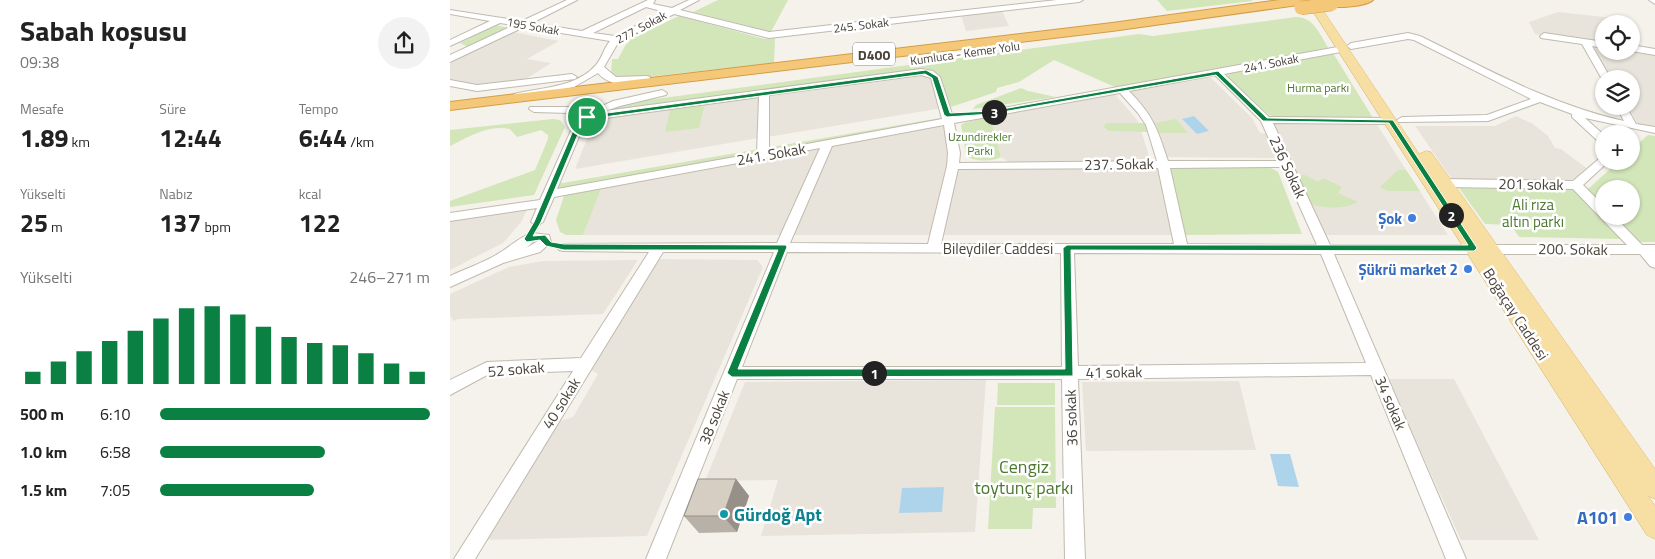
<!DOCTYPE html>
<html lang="tr">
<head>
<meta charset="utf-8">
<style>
  :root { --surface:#fff; --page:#f2f2f2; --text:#222; --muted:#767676; --accent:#0b8043 }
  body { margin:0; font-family:"Titillium Web",sans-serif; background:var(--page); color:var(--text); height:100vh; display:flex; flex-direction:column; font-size:19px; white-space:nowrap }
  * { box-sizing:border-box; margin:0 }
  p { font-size:16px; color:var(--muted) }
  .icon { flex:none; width:28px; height:28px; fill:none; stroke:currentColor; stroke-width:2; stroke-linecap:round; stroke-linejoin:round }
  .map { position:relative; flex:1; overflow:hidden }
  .details { display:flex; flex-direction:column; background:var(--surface); width:450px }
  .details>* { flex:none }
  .fabs { position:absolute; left:1145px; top:15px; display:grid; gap:10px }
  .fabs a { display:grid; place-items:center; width:45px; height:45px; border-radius:50%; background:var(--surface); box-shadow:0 1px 4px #0004; font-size:25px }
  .pin { position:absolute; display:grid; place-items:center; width:42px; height:42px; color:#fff; margin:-21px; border:2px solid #fff; border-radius:50%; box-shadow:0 1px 5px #0007 }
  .km { position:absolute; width:25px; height:25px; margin:-12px; border-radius:50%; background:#222; color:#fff; font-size:14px; line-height:25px; text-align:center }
  .round { display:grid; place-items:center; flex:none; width:52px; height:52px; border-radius:26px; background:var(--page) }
  .headline { display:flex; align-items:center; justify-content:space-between; height:85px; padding:0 20px }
  h1 { font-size:28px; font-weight:700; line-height:38px }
  .metrics { display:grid; grid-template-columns:repeat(3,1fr); gap:8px; height:85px; padding:5px 20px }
  .metrics div { display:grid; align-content:center }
  .metrics b { font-size:25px; font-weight:700 }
  .metrics small { font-size:14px; font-weight:400 }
  .metrics p { font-size:14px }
  .chart { height:140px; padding:10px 20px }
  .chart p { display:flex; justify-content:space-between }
  .chart svg { width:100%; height:90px; margin-top:5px; stroke:var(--accent); stroke-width:6 }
  ul { padding:0 20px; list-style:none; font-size:16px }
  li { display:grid; grid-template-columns:80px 60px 1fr; align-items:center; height:38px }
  li i { height:12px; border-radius:6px; background:var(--accent) }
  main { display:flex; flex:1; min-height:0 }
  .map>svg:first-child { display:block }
  .residential { fill:#e9e4db }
  .green { fill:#d2e6b9 }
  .water { fill:#aed4ec }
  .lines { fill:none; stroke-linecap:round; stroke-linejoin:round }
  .minor-casing { stroke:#c0baaf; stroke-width:2 }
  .major-casing { stroke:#dcbb73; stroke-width:1 }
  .highway-casing { stroke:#d39d48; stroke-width:2 }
  .minor { fill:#fff; fill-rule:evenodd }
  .major { fill:#f7dea3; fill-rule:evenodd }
  .highway { fill:#f4c878; fill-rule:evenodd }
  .highway-bridge-casing { stroke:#d39d48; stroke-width:14; stroke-linecap:butt }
  .highway-bridge { stroke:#f4c878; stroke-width:13 }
  .wall { fill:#b8b1a7 }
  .shaded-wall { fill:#969088 }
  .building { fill:#d6cec2; stroke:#969088 }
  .route { fill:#0b8043; stroke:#fff; fill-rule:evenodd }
  .shop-dot { fill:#3f7fe0; stroke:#fff; stroke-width:2 }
  .culture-dot { fill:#0f9aa8; stroke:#fff; stroke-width:2 }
  .labels { text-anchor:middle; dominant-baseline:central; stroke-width:5; stroke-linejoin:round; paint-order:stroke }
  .far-street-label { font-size:12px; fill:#49433a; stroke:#fff }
  .far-park-label { font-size:12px; fill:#4d7830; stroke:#fff }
  .shield { fill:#fff; stroke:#807b75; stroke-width:1 }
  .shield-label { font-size:14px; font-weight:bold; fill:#49433a }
  .street-label { font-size:15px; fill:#49433a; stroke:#fff }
  .park-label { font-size:15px; fill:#4d7830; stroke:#fff }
  .shop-label { font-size:15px; font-weight:bold; fill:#366cbe; stroke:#fff; text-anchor:end }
  .near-park-label { font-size:18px; fill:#4d7830; stroke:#fff }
  .near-culture-label { font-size:18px; font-weight:bold; fill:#0d838f; stroke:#fff; text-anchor:start }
  .near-shop-label { font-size:18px; font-weight:bold; fill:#366cbe; stroke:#fff; text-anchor:end }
</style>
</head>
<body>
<main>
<section class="details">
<div class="headline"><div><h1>Sabah koşusu</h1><p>09:38</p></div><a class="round"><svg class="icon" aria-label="share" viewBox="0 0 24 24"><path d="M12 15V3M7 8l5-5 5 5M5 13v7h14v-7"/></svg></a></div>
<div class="metrics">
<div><p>Mesafe</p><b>1.89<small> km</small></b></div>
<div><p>Süre</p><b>12:44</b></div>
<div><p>Tempo</p><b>6:44<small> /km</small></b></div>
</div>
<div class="metrics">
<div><p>Yükselti</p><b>25<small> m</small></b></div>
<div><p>Nabız</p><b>137<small> bpm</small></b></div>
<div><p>kcal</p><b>122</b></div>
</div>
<div class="chart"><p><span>Yükselti</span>246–271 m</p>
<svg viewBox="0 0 160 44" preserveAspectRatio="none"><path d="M5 44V38M15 44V33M25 44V28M35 44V23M45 44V18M55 44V12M65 44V7M75 44V6M85 44V10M95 44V16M105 44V21M115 44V24M125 44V25M135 44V29M145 44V34M155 44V38"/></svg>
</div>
<ul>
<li><b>500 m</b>6:10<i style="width:100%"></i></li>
<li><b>1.0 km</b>6:58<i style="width:61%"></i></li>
<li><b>1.5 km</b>7:05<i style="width:57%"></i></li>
</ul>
</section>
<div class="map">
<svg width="1205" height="559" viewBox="0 0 1205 559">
  <rect width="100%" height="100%" fill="#f5f2ec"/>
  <!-- residential -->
  <path class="residential" d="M552,11L559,26L516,31L511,15Z
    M1108,12L1173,19L1176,24H1154V43L1085,34L1079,22Z
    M63,32L109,41L77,59L101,63L73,81L22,88L0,82V63Z
    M1143,46L1154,47V51H1181L1205,54V127L1188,124L1178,106H1181V79H1161Z
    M475,74L480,76L493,108L317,137L319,96Z
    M759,76L802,118L810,133L820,134L831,158L714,157L707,134L677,91Z
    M664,93L688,121L701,162L561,164L551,157L541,119L546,113Z
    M310,97L309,138L125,169L145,119Z
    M1066,116L1083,124L1098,136L1105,148L1111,149L1138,169L1129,178L1121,180L1003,181L965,126H1045Z
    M822,122L926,123L998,235H873Z
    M497,125L500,156L482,235H343L382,146Z
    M371,147L333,235H133L152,187Z
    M710,167L723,235H490L506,169Z
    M77,209L72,221L53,243L0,270V221Z
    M207,259L307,260L313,267L197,536L33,540L107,422L123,417L148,374L139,369Z
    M188,260L153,314L8,319L3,321L0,315V294L59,267L93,261Z
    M938,379H1004L1089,540H1011Z
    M536,380L525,532L311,536L328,480L255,481L295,382Z
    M789,381L806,450L636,451L632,382Z"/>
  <!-- green -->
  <path class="green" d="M268,0H338L321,32L243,12Z
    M707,0H801L803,1L717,11Z
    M229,16L315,39L325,38L324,63L188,78L169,79L161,74L162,59H168L175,46L182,38Z
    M846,17C864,17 870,35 879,49L667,88L604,60L569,82L547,88L546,92L501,107L488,74L478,70L148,113L183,102L689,34L703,36Z
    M46,25L58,28L18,47L10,43Z
    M883,53L923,118L826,117L819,115L777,76L780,73Z
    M571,88L578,91L606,97L523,109L526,105Z
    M251,106L254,107L249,128L215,132L220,110Z
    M496,117L497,121L316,153V148Z
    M537,117L541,119L551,157C543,162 522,162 516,155L511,125L514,123Z
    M103,119L110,120L115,127L84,195L0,207V201L85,170L98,139V135L91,130L67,137L60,129C39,124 18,137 0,146V130Z
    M726,119L738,133H709L706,123Z
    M658,123H695L699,132L659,131L654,127L655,124Z
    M1198,135L1205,136V242H1188L1164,216H1181V189H1154V206L1138,189L1169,161H1181V150Z
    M309,149L310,154L104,191L107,184Z
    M717,167L821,168L828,172L852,234L734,235Z
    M948,170H956L970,191H938L930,187Z
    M846,175H855L868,182L873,178L892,187L888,193L908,202C897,209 873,209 860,204Z
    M152,187L133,235H116L110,232L106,220L115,193Z
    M1009,188H1124L1172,239L1069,237L1061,225L1035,224Z
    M548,383H605V405H547Z
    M545,407H605L606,508H583L582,529H538Z"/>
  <!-- water -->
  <path class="water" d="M744,116L759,131L747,134L732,119Z
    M820,454H840L849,487L828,486Z
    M494,487L492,512L449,513L452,488Z"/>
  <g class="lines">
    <defs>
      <path id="minor" d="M117,0H127L82,23L132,31L198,0H205L203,4L222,8L239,0H249L230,10L319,32L607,0H633L629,2L319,38L224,14L169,41L154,67L166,77L197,76L200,77V81C183,85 160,88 148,73L124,87L68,99L64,98V94C92,87 126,88 146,65C152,58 154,48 160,41L74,27L0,62V55L64,25L50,23L0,46V40L40,21L0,14V10L72,21ZM196,7L215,12L165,36L143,33Z
        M1199,0H1205V4Z
        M958,33L970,36C1037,69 1101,105 1174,121L1166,106H1176L1186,124L1205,127V133L1135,118L1154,135V144L1150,143L1122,117V114L1090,102L1038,121L948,122L947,120L952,117L1037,115L1081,99L964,40L958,39L901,49L897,46L901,43Z
        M1094,33L1154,42V48L1142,46L1161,79H1154L1153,81L1132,44L1091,38L1090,36Z
        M1181,45L1205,49V55L1181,51Z
        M893,46L896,47V51L774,74L819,117L941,118L946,121L941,124L823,123L880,245H1177L1123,189L996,187L990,183L996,179L1123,181L1150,158L1154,157V161L1158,162L1133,185L1154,206V216H1164L1192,245H1205V268L1200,266L1190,254H884L1016,559H996L921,375L628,379L635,559H615L612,379H287L216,559H196L324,252H213L25,559H4L123,371L39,374L0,395V380L37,362L131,358L199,252L114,251L109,250L107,247L109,244L327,243L370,148L104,197L93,222L87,226L81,222L87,208L0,221V213L90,200L123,126V116L120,113L84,112L79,109L80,107H123L127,108L133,115L163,101L212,90L217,93L216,95L170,106L155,111L471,69L483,71L490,77L503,117ZM471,75L481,78L492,119L319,151V95ZM765,75L811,121L829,161H718C707,128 704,117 679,91ZM670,93L688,113L696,125L707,161L509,163L510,153L504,123ZM309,97L307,153L107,189L133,127L141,120ZM494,125L498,153L497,166L478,244L340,243L382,146ZM832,167L867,245L737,244L720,168ZM708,168L724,244H491L508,169ZM337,252L611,253L612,367H292ZM624,253L871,254L916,363L628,366Z
        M122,74L127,77L125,79L27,91L0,86V80L27,85Z
        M82,233L99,235L101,242L90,252L53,263L0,287V276C15,269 32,263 46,255C59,248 69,237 82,233ZM88,241L76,248L83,242Z"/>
      <path id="major" d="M856,0H866L969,154L976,151L981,152L1205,469V499L1198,496L1205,506V539L1197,535Z"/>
      <path id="highway" d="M830,0H861L855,4L662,31L0,110V102L662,23Z
        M886,0H923C917,6 882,10 876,4L878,1Z"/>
    </defs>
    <!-- minor casing -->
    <use href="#minor" class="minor-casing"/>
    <!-- major casing -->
    <use href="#major" class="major-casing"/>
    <!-- highway casing -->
    <use href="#highway" class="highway-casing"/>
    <!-- minor -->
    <use href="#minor" class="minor"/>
    <!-- major -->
    <use href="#major" class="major"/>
    <!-- highway -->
    <use href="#highway" class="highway"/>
    <defs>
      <path id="highway-bridge" d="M851,8L882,4"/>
    </defs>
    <!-- highway-bridge casing -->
    <use href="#highway-bridge" class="highway-bridge-casing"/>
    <!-- highway-bridge -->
    <use href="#highway-bridge" class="highway-bridge"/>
  </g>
  <!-- wall -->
  <path class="wall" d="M286,479L299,496L287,532L249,533L234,516Z"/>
  <!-- shaded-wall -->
  <path class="shaded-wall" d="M286,479L299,496L287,532L273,516Z"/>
  <!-- building -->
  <path class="building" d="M248,479H286L273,516H234Z"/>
  <!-- route -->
  <path class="route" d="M476,70L488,77L500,113L541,111L768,71L817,118L943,120L1027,248L1024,251L621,250L623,376L282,377L277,373L328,250H114L96,246L90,240L77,242L74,239L84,222L125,126L135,116ZM475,74L482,78L494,115L497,117L541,114L766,75L813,121L939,123L1018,245H617L613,248L615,369H288L337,247L336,245L114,244L101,242L95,235L83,236L91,222L131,127L139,119Z"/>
  <!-- markers -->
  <g class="shop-dot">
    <circle cx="962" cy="218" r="5"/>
    <circle cx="1018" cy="269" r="5"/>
    <circle cx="1178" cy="517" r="5"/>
  </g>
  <circle class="culture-dot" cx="274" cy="514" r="5"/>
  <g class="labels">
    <!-- far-street labels -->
    <g class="far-street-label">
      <text transform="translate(411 25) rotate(-7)">245. Sokak</text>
      <text transform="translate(83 26) rotate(10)">195 Sokak</text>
      <text transform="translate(191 27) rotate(-28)">277. Sokak</text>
      <text transform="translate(515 53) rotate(-8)">Kumluca - Kemer Yolu</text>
      <text transform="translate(821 63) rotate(-11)">241. Sokak</text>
    </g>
    <!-- far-park labels -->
    <g class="far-park-label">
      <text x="868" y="87">Hurma parkı</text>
      <text x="530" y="136">Uzundirekler<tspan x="530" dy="14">Parkı</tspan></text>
    </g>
    <!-- shield labels -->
    <rect class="shield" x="403" y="42.5" width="42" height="23" rx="4"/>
    <g class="shield-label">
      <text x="424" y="54">D400</text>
    </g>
    <!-- street labels -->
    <g class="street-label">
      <text transform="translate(321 154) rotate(-10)">241. Sokak</text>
      <text transform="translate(669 164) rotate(-1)">237. Sokak</text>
      <text transform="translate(838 167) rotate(65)">236 Sokak</text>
      <text transform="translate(1081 184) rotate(1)">201 sokak</text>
      <text x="548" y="248">Bileydiler Caddesi</text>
      <text transform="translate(1123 249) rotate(1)">200. Sokak</text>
      <text transform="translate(1066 314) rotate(57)">Boğaçay Caddesi</text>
      <text transform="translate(66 369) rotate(-5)">52 sokak</text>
      <text transform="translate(664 372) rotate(-1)">41 sokak</text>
      <text transform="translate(111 403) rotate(-58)">40 sokak</text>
      <text transform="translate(941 403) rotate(67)">34 sokak</text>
      <text transform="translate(264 417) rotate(-68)">38 sokak</text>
      <text transform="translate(621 418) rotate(-92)">36 sokak</text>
    </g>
    <!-- park labels -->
    <g class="park-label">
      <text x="1083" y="204">Ali rıza<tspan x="1083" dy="17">altın parkı</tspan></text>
    </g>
    <!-- shop labels -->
    <g class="shop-label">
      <text x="952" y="218">Şok</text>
      <text x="1008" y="269">Şükrü market 2</text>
    </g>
    <!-- near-park labels -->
    <g class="near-park-label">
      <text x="574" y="466">Cengiz<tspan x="574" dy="21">toytunç parkı</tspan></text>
    </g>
    <!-- near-culture labels -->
    <g class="near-culture-label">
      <text x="284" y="514">Gürdoğ Apt</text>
    </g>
    <!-- near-shop labels -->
    <g class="near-shop-label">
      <text x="1168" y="517">A101</text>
    </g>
  </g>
</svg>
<div class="fabs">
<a><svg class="icon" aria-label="locate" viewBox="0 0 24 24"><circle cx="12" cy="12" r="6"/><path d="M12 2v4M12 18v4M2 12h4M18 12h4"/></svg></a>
<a><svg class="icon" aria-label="layers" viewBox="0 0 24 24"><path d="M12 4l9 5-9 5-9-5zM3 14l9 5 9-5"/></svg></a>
<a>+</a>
<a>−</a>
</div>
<div class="pin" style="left:137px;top:117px;background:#1e9e55"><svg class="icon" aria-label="arrive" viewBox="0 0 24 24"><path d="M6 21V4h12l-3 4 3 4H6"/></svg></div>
<b class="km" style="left:424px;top:373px">1</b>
<b class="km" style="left:1001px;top:215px">2</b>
<b class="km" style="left:544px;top:112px">3</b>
</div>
</main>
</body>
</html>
